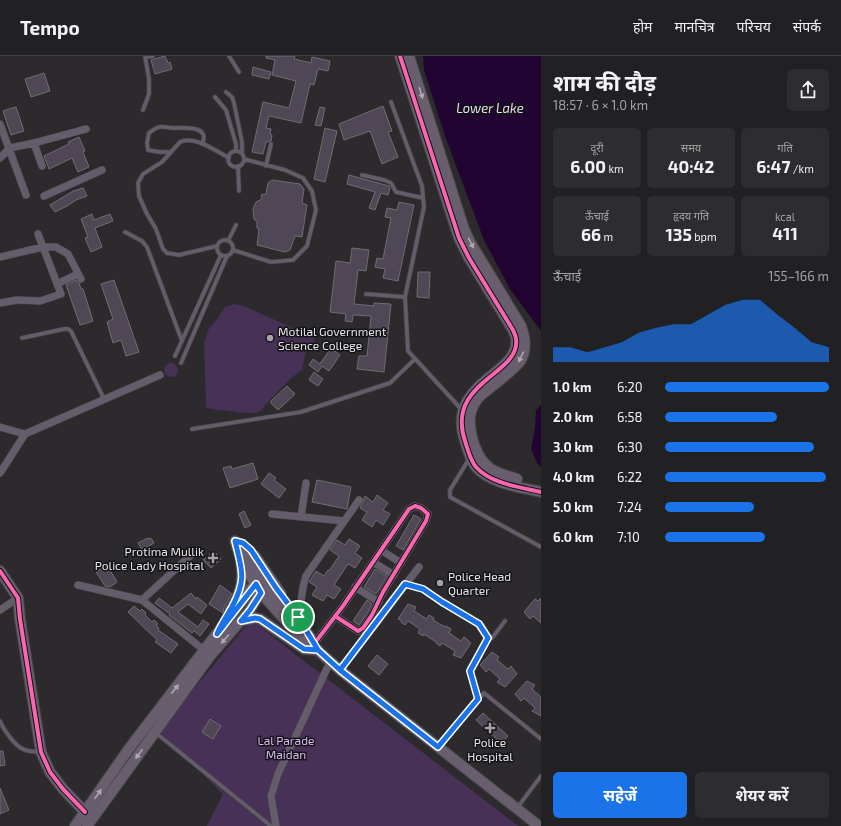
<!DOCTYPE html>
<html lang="hi">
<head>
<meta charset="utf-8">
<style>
  :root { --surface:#212022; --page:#2d2d2f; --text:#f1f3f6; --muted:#a2a3a5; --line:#3e3e40; --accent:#1a73e8 }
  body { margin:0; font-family:"Exo 2","Noto Sans Devanagari",sans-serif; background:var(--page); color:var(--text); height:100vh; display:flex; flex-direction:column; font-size:15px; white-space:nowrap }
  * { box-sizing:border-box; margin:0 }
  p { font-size:13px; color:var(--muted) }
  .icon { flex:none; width:22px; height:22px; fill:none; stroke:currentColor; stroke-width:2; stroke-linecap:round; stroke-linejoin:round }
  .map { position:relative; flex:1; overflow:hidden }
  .panel { display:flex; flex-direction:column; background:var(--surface); width:300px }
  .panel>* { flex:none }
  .pin { position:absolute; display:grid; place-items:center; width:34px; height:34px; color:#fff; margin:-17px; border:2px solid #fff; border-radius:50%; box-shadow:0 1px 4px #0007 }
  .round { display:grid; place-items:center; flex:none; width:42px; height:42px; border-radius:6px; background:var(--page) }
  .headline { display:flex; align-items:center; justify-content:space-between; height:68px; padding:0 12px }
  h1 { font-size:22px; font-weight:700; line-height:30px }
  .metrics { display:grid; grid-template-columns:repeat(3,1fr); gap:6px; height:68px; padding:4px 12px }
  .metrics div { display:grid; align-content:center; border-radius:6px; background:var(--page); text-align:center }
  .metrics b { font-size:17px; font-weight:700 }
  .metrics small { font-size:11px; font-weight:400 }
  .metrics p { font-size:11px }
  .chart { height:112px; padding:8px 12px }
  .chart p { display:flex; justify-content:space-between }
  .chart svg { width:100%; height:72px; margin-top:4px; fill:var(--accent); opacity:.7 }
  .action { display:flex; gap:8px; margin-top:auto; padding:8px 12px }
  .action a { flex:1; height:46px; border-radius:6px; background:var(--accent); color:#fff; font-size:16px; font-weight:700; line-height:46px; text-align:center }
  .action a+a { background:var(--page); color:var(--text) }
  ul { padding:0 12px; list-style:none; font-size:13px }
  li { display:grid; grid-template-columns:64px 48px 1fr; align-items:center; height:30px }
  li i { height:10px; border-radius:5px; background:var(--accent) }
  header { display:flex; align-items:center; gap:24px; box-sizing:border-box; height:56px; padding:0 20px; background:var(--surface); border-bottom:1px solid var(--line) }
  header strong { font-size:19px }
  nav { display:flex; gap:22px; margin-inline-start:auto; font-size:14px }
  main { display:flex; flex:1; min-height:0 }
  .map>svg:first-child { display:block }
  .green { fill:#483157 }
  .water { fill:#210432 }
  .building { fill:#504756; stroke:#6f6d70 }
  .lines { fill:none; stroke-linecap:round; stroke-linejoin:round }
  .lane-casing { stroke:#464546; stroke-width:5 }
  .street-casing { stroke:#464546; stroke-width:8 }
  .secondary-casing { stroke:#464546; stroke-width:12 }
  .lane { stroke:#655c6b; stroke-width:3.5 }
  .street { stroke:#655c6b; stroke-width:7 }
  .secondary { stroke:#685e6e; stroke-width:10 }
  .cycleway-casing { stroke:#131214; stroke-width:6 }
  .cycleway { stroke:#f766af; stroke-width:4 }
  .oneway { fill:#ada8b1 }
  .route-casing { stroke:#fff; stroke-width:8 }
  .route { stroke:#1a73e8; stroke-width:5 }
  .poi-dot { fill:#a5a3a7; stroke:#131214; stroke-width:1.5 }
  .labels { text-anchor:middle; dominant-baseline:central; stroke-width:3; stroke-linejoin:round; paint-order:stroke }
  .poi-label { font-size:12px; fill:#e6e4e8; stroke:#131214; text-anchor:start }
  .park-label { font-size:12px; fill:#dbb8f5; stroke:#131214 }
  .water-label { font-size:13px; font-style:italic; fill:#e8ddf2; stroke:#131214 }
</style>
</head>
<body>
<header>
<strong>Tempo</strong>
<nav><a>होम</a><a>मानचित्र</a><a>परिचय</a><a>संपर्क</a></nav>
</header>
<main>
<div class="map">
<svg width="541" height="770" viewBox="0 0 541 770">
  <rect width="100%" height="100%" fill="#2c2a2d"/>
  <!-- green -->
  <path class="green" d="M234,248L244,250L315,282L311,291L305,298L302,314L291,322L266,348L262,354L256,357H244L206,352L204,287L208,274L218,262L225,251Z
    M164 314a7 7 0 1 1 14 0a7 7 0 1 1-14 0Z
    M251,564L518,770H207L223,738L159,675Z"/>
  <!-- water -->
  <path class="water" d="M423,0H541V275L510,233L484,184L445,80L424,14Z
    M541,349V411L538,409L531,393L535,373L536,354Z"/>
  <!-- building -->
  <path class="building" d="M165,0L168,7L170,6L172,13L155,18L151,4Z
    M266,0H295L294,3L311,7L312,1L330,5L328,15L318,13L314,29L310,28L301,67L269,60L266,72L271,73L270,78L272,79L271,85L266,86L263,98L252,96L263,46L289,52L296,25L272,19L275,4L266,2Z
    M253,11L271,16L269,23L252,19Z
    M44,17L50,35L31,41L25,23Z
    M383,50L392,75L388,76L398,101L382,108L370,75L344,84L339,68Z
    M16,51L24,75L11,79L3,55Z
    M320,51L325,52L321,70L315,69Z
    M325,72L337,75L325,126L314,123Z
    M79,81L85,95L83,96L89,111L78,116L72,102L49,113L44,100L69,88L68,86Z
    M349,119L389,130L390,132L388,139L381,137L375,154L369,152L375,136L347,128Z
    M272,124L300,128L304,133L302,147L307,149L302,181L295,180L290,194L285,196L257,189L259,173L257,172V166L254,163L253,153L256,146L262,143L261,139L266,138L268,127Z
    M83,132L87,140L76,144L67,150L55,156L50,149L73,135Z
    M399,146L414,149L398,225L383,222L385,213L375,211L377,202L383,203L391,162L385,161L387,152L397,154Z
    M92,158L94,164L110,158L113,165L95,172L102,191L91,196L85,182L88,181L81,163Z
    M352,192L369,194L366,215L358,214L354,248L374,250V247L391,248L384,316L357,313L359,300H367L371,260L353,259L352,266L345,265L346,258L330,256L336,205L350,207Z
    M418,216H430L429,242L417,241Z
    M76,224L79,227L81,233H83L93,265L80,269L66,229Z
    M114,224L139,296L126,300L121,284L113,287L107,266L113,263L101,228Z
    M331,292L340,299L329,315L322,310L318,316L309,309L313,303L320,308Z
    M314,316L323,323L318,330L309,324Z
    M287,330L295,338L278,354L270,346Z
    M253,407L258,423L230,432L223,412L231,410L232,413Z
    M269,417L276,422L274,424L286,433L279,442L261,428Z
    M317,424L351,431L347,453L312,446Z
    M377,439L388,447L383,454L390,458L383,469L376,464L372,471L362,464L367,456L360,452L365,440L373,446Z
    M244,455L251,469L245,472L239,458Z
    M414,459L421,463L403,494L396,490Z
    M148,482V483L151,482L154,487L142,494L138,487Z
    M349,483L360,490L355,497L362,502L355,512L348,508L334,529L341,533L334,543L327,539L323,545L312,539L317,531L309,526L310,524L316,515L324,520L328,514L329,515L339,500L330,494L337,484L345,489Z
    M214,495L221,503L211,512L203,504Z
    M107,509L117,526L110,531L105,530L96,516Z
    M375,513L387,520L376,538L364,531Z
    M220,529L232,538L224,551L223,557L209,548Z
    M191,537L196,543L197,541L207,549L201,558L188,548L178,556L198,571L203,564L209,568L200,580L194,575L192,577L169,559L170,558L155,547L159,542L172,552Z
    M541,542V567L533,560L530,563L524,556L535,543L538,545Z
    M367,544L372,548L368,556L359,569L353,565Z
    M408,548L416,551L414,555L427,563L429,559L434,562L433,564L443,570L446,571V570L451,573L449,577L461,585L464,581L468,584V585L471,587L461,602L453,599L455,595L442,587L440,590L436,587V586L427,580L423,578V580L418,577L420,573L408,565L405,569L401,566V564L398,563Z
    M134,550L140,555L142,553L146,557L145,559L152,566L154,564L158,568L156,570L159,572L158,574L178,588L171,597L155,586L157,584L128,556Z
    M492,596L499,601L497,604L508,613L511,610L517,618L505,631L497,626L500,623L489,613L486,616L480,609Z
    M377,599L388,608L379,619L368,610Z
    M527,625L535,629L532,633L541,641V660L532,655L535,652L524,642L521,645L515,638Z
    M483,657L508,680L501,687L476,664Z
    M210,663L221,670L213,683L202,676Z
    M0,695H3L5,709L0,710Z
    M0,732L9,754L0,758Z"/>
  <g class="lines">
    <defs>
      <path id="lane" d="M229,0L239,16
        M146,1L153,0
        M226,36L232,41L234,47L242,86V97
        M215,41L226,54L236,88V95
        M391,46L422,130L424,151L405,241L408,295L462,354
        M143,54L149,38V23L145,0
        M228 103a8 8 0 1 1 16 0a8 8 0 1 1-16 0Z
        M171,96H159L148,94L147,87L149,77C152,75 156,71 160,71C163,70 168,72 172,72C183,72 211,69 202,88
        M238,110L239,135
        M266,110L271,88
        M362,119L384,124L391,127L396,136L423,142
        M125,176L142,185L147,191L182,285
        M217 192a8 8 0 1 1 16 0a8 8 0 1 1-16 0Z
        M228,185L236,169
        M217,190L179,199L167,197L163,193L156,173L147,158L139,140L138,127L143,118L162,106L180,86C194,79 216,95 229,102
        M233,194L271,206L293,204L307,190L316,154L312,135L303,122L285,114L244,103
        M366,238L405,241
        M22,282L64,273H68L71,275L104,343
        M175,300L221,199
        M181,307L227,200
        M192,373L301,356L390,327L415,303
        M469,403L450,434V441L541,491
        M406,528L423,533L442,546L479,568L488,582H492L505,565
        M478,643L470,615L488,582
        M0,665C3,673 15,690 23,693C27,696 34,695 39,696
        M156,677L271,770
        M439,689L484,637L541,683
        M517,752L541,720"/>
      <path id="street" d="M0,68L26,139
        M34,87L42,110
        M0,102L10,92L34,87L86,73
        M44,140L102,114
        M0,201L43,191H56L68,198L81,223
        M57,228L78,218
        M0,247L17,244L40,245L61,238L38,178
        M0,371L25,378
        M0,417L25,378L160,319
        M272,458L344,465
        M301,461L306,427
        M381,494L401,507
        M373,506L394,519
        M78,529L142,544L205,595
        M355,531L379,546
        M142,544L192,498
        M0,554L18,542
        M298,561C302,547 301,534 306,520L359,444
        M314,588L343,550L409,453L415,450L421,452L428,458L426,465L383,536L372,559L363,572L358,575L335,560
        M340,614L419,511
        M276,770L271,740L278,718L330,606"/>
      <path id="secondary" d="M400,0L459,182L469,202L513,274C514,277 516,280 516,283C521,319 445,325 465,385C468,394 470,404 476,411C491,428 520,431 541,436
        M409,0L464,173L470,186L521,270C525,281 527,293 521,304C517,312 488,333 479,341C474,347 471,353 470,361C469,378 476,403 491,413C499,418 509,420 517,423
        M235,485L241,504L261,537L291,571L340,614L539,770
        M236,486C248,500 255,516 266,530C280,548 300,564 312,584
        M255,500L281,538
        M0,515L18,542L20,563L41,696L50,716L63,733L85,756
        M230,554C240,539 244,525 241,507
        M241,565L255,562L260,563L304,593L318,594
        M75,770L128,694L260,521
        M87,770L210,600L250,554L265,529"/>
    </defs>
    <!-- lane casing -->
    <use href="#lane" class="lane-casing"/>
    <!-- street casing -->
    <use href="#street" class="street-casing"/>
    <!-- secondary casing -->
    <use href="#secondary" class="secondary-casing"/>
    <!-- lane -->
    <use href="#lane" class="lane"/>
    <!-- street -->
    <use href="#street" class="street"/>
    <!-- secondary -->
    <use href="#secondary" class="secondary"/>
    <defs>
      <path id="cycleway" d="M400,0L459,182L469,202L513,274C514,277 516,280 516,283C521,319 445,325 465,385C468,394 470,404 476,411C491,428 520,431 541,436
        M0,515L18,542L20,563L41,696L50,716L63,733L85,756
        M314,588L343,550L409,453L415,450L421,452L428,458L426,465L383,536L372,559L363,572L358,575L335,560"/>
    </defs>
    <!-- cycleway casing -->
    <use href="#cycleway" class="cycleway-casing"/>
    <!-- cycleway -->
    <use href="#cycleway" class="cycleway"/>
  </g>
  <!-- one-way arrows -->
  <defs><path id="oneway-solid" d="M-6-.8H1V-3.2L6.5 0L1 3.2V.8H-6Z"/></defs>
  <g class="oneway">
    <use href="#oneway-solid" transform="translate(421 37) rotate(72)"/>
    <use href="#oneway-solid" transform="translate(471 187) rotate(62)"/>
    <use href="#oneway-solid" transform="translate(521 301) rotate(116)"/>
    <use href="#oneway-solid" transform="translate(225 583) rotate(131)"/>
    <use href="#oneway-solid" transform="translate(175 633) rotate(-52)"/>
    <use href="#oneway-solid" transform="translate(139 698) rotate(126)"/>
    <use href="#oneway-solid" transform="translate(98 738) rotate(-55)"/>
  </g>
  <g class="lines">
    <defs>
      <path id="route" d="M298,561L276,532L251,494L243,487L235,485C242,514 247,523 232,551C227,560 221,568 217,578L256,528L261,537L250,554L241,565L255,562L260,563L304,593L318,594L340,614L438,691L478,643L470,615L488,582L479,568L442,546L423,533L405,528L340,614L318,594L298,561"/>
    </defs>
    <!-- route casing -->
    <use href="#route" class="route-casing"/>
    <!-- route -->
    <use href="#route" class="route"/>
  </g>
  <!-- markers -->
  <g class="poi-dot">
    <circle cx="270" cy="282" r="4"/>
    <path d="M211 496h4v4h4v4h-4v4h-4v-4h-4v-4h4z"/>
    <circle cx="440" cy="527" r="4"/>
    <path d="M488 666h4v4h4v4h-4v4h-4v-4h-4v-4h4z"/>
  </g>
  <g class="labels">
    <!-- poi labels -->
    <g class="poi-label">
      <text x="278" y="275">Motilal Government<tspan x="278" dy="14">Science College</tspan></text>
      <text x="204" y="495" text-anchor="end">Protima Mullik<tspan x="204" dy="14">Police Lady Hospital</tspan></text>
      <text x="448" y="520">Police Head<tspan x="448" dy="14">Quarter</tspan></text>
      <text x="490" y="686" text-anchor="middle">Police<tspan x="490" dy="14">Hospital</tspan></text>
    </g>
    <!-- park labels -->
    <g class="park-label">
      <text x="286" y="684">Lal Parade<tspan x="286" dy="14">Maidan</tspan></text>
    </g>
    <!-- water labels -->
    <g class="water-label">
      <text x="490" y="52">Lower Lake</text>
    </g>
  </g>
</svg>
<div class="pin" style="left:298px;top:561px;background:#1e9e55"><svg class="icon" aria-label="arrive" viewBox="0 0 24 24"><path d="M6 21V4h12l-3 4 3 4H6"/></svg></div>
</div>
<section class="panel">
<div class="headline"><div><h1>शाम की दौड़</h1><p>18:57 · 6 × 1.0 km</p></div><a class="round"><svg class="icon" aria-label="share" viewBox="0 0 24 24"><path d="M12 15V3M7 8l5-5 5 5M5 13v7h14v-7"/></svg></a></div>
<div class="metrics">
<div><p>दूरी</p><b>6.00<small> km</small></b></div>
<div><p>समय</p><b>40:42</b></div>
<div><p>गति</p><b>6:47<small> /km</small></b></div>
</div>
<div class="metrics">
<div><p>ऊँचाई</p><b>66<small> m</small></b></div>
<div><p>हृदय गति</p><b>135<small> bpm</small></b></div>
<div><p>kcal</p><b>411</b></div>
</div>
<div class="chart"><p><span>ऊँचाई</span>155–166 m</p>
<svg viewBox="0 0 160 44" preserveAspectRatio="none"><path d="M0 44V35L10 35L20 38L30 35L40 32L50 26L60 23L70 21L80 21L90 15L100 9L110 6L120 6L130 15L140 23L150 32L160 35V44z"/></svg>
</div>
<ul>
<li><b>1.0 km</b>6:20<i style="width:100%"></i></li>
<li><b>2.0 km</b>6:58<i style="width:68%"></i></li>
<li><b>3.0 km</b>6:30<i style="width:91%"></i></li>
<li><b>4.0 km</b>6:22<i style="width:98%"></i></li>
<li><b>5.0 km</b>7:24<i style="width:54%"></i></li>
<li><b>6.0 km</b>7:10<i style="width:61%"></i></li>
</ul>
<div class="action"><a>सहेजें</a><a>शेयर करें</a></div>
</section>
</main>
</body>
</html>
